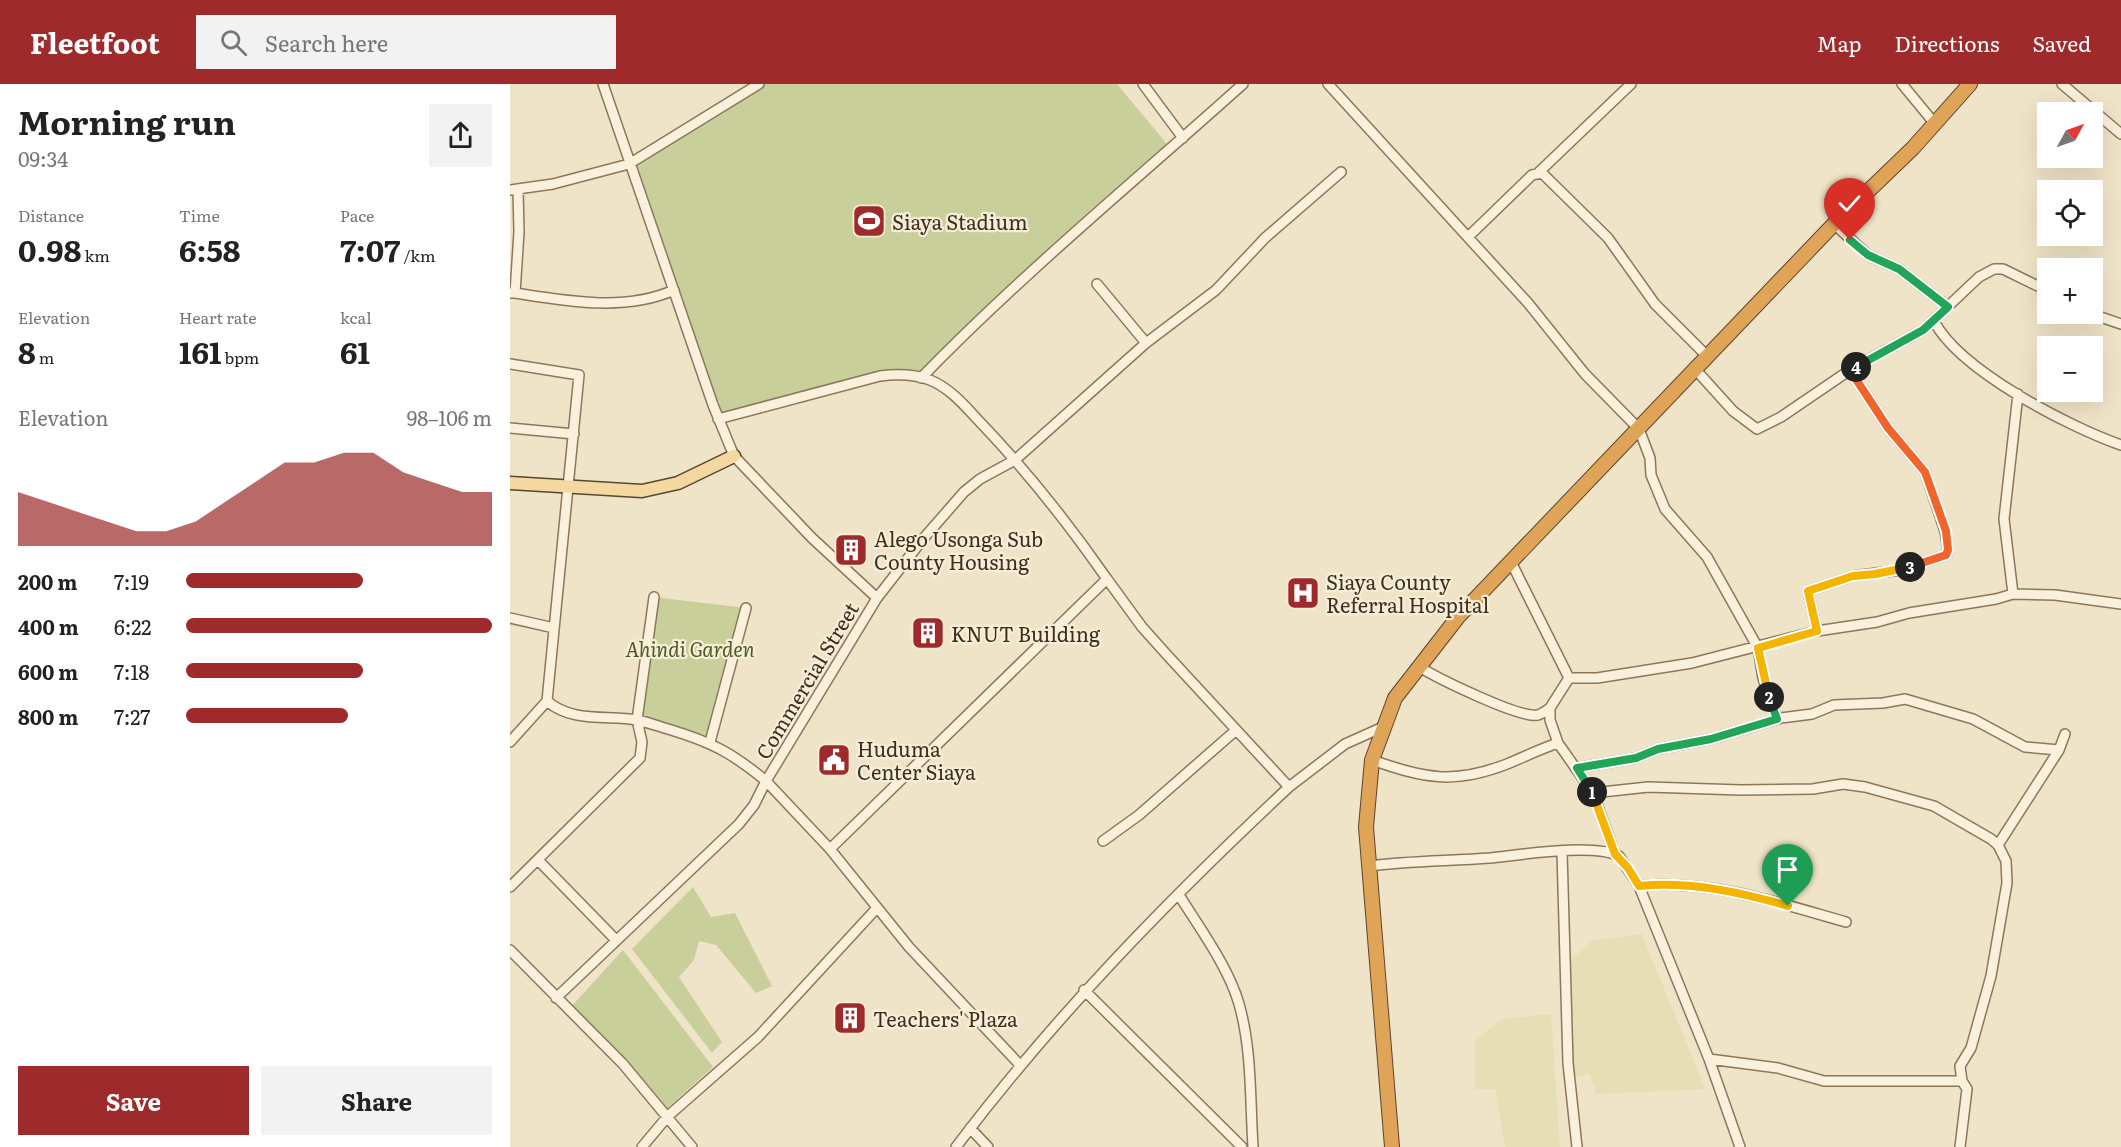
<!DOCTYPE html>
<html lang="en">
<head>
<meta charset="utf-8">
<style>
  :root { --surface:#fff; --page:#f2f2f2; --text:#222; --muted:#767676; --accent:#9e2a2b }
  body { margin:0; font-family:Literata,serif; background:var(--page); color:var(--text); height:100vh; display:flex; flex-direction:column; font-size:22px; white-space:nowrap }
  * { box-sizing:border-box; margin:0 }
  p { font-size:20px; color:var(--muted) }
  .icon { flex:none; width:33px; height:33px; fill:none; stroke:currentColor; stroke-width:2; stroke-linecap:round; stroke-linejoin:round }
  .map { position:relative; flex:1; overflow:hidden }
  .details { display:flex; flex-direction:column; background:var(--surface); width:510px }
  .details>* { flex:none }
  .needle { width:39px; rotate:50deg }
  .tools { position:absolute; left:1527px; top:18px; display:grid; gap:12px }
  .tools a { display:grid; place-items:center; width:66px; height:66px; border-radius:0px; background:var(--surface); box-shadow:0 6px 24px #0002; font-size:30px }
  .pin { position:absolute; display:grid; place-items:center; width:51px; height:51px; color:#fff; margin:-62px -26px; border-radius:50% 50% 50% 0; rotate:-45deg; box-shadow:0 0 6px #0007 }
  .pin .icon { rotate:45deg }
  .km { position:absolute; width:30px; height:30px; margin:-15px; border-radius:50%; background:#222; color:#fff; font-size:16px; line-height:30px; text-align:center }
  .round { display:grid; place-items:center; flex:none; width:63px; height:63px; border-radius:0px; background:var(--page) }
  .head { display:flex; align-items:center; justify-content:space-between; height:102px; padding:0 18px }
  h1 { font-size:33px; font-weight:700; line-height:45px }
  .metrics { display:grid; grid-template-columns:repeat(3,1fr); gap:9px; height:102px; padding:6px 18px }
  .metrics div { display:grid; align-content:center }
  .metrics b { font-size:30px; font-weight:700 }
  .metrics small { font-size:16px; font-weight:400 }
  .metrics p { font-size:16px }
  .chart { height:168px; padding:12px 18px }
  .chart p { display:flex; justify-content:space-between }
  .chart svg { width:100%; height:108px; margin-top:6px; fill:var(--accent); opacity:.7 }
  .cta { display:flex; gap:12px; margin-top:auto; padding:12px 18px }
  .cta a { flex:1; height:69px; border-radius:0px; background:var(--accent); color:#fff; font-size:24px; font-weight:700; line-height:69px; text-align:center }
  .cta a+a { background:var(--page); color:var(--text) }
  ul { padding:0 18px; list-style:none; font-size:20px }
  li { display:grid; grid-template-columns:96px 72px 1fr; align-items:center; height:45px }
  li i { height:15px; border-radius:8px; background:var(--accent) }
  header { display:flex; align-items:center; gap:36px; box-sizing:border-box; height:84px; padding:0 30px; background:var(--accent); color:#fff }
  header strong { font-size:28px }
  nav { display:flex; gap:33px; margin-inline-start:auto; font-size:21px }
  .search { width:420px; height:54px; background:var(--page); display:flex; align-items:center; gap:15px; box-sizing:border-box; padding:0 21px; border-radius:0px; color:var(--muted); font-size:22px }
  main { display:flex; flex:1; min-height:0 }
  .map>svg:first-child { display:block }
  .farmland { fill:#e6deb5 }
  .green { fill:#c9cf9b }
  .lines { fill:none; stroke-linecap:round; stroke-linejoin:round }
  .minor-casing { stroke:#8d765c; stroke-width:12 }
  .major-casing { stroke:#5b4430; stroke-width:15 }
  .highway-casing { stroke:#5b4430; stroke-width:16 }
  .minor { stroke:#faf1dc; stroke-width:9 }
  .major { stroke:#f3d9a0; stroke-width:12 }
  .highway { stroke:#e0a458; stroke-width:14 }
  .split-1-casing { stroke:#fff; stroke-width:12 }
  .split-2-casing { stroke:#fff; stroke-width:12 }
  .split-3-casing { stroke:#fff; stroke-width:12 }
  .split-4-casing { stroke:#fff; stroke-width:12 }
  .split-5-casing { stroke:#fff; stroke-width:12 }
  .split-1 { stroke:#f5b400; stroke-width:8 }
  .split-2 { stroke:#22a559; stroke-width:8 }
  .split-3 { stroke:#f5b400; stroke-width:8 }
  .split-4 { stroke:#f0652b; stroke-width:8 }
  .split-5 { stroke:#22a559; stroke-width:8 }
  .labels { text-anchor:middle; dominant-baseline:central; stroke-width:4.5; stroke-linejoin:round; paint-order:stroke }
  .poi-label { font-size:20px; fill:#3d2e20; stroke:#f7eed8; text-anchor:start }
  .park-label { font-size:20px; font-style:italic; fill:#4d5a26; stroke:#f7eed8 }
  .street-label { font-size:20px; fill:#3d2e20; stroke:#f7eed8 }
</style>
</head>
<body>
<header>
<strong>Fleetfoot</strong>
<div class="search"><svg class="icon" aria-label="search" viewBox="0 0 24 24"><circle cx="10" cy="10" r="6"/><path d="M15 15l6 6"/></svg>Search here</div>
<nav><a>Map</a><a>Directions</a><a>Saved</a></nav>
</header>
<main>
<section class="details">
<div class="head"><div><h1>Morning run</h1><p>09:34</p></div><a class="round"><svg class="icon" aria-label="share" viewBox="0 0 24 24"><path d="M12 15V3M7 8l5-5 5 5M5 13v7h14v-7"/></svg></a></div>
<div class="metrics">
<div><p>Distance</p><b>0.98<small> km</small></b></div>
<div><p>Time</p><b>6:58</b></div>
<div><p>Pace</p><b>7:07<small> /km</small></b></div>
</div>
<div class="metrics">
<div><p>Elevation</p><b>8<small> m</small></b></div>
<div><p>Heart rate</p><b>161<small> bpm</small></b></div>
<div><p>kcal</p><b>61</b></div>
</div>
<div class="chart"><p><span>Elevation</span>98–106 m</p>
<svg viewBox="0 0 160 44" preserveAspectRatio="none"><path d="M0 44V22L10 26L20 30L30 34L40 38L50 38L60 34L70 26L80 18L90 10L100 10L110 6L120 6L130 14L140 18L150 22L160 22V44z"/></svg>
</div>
<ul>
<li><b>200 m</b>7:19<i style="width:58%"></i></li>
<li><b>400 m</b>6:22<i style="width:100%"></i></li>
<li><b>600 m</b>7:18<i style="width:58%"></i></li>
<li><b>800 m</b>7:27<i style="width:53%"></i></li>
</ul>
<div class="cta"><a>Save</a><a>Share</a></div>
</section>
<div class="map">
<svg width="1611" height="1063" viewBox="0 0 1611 1063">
  <rect width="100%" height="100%" fill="#f0e4c8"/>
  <!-- farmland -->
  <path class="farmland" d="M1132,850L1195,1005L1086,1010L1080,990L1059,994L1060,877L1081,857Z
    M1041,930L1050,1063H995L985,1005H965V956L992,935Z"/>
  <!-- green -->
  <path class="green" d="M254,0H607L657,60L512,193L411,294L365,289L213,334L127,81L211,30Z
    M144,513L236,524L201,653L127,636Z
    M183,803L201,833L225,829L262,902L246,909L206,861L189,857L184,876L169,893L212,958L202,969L122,865Z
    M113,866L203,983L157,1024L59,925Z"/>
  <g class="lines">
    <defs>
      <path id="minor" d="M93,0L203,321L224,372L302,454L367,514L256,697L320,765L399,863L510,981
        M633,0L673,54
        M818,0L1018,219L1075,290L1129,345L1140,374L1141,391L1155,425L1197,473L1248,564L1253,594L1267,635
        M1392,0L1425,40
        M1552,0L1611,50
        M1029,88L1121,0
        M0,106L43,100L119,80L249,0
        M1324,140L1358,171L1389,185L1438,223
        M958,153L1022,91L1032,89L1098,154L1145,220L1198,273
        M0,209H5L9,148L8,106
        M5,209C56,217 115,228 164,206
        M1582,230L1611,240
        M1424,237C1449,286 1559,343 1611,361
        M636,259L706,206L755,154L831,88
        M0,280L69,291L37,617C62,639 97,631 127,636C137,638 148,642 158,645C201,658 221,668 256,697L244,721L229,740L46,914
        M1186,286L1223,327L1247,345L1271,333L1340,286L1413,246L1469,193L1484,185H1493L1538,207
        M411,294C512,190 625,97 733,0
        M208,335L370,292C386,290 404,290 420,296C440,304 455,322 469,337C516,386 558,439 597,495
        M0,344L64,350
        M1001,478L1059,594
        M1503,510L1494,435L1508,310
        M367,514L413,455L454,408L470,395L505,376L636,259L587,200
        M0,534L44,544
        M1307,547L1298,507L1343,492L1391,486L1436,471L1438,466L1435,447L1415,388L1378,344L1340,286
        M908,582C925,593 1010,635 1028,631C1032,630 1037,626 1040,624
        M0,658L37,617
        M200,658L236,524
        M862,676C914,694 943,701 997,680C1014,673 1030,665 1048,659
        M1067,684L1126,674L1148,665L1201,655L1271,634L1302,630L1324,621L1373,619L1395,615L1463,635L1515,663L1549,666
        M1083,709L1138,703L1231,706L1303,705L1333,700L1355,703L1424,722L1481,755L1488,761L1496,777L1497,799L1481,892L1461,964L1450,982L1452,997L1457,1005L1450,1063
        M593,757L629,731L725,647
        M1488,761L1549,666L1555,650
        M320,765L597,495L632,543L658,572L779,703L835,660L873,643
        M1052,768L1058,979L1067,1063
        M1105,770L1083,709L1048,659L1040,636V624L1059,594H1087L1182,579L1307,547L1367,538L1399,529L1486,515L1503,510L1545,511L1611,520
        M29,777L106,856
        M859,782C899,777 940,777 980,774C1010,771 1083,759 1109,772L1129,802L1199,975L1230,1063
        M1129,802C1199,795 1269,819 1336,838
        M0,803L130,674L132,658L127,636L144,513
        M669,811C689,843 719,884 729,920C742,965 740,1016 743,1063
        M0,866L113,980L182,1063
        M574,906L732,1063
        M1199,975L1268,984L1314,997H1452
        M460,1044L478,1063
        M132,1063L158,1032L248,953L366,825
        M446,1063C545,932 659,815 779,703"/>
      <path id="major" d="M0,399L132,407L168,399L224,372"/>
      <path id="highway" d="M882,1063L856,743L862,676L885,614L948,533L1324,140L1403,64L1460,0"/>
    </defs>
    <!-- minor casing -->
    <use href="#minor" class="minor-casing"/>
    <!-- major casing -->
    <use href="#major" class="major-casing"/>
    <!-- highway casing -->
    <use href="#highway" class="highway-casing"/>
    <!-- minor -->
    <use href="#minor" class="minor"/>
    <!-- major -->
    <use href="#major" class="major"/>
    <!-- highway -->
    <use href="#highway" class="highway"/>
  </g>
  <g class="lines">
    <defs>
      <path id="split-1" d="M1082,708L1105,770L1118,784L1129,802C1179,797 1230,808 1278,822"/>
      <path id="split-2" d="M1082,708L1067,684L1126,674L1148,665L1201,655L1267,635L1259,613"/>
      <path id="split-3" d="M1259,613L1248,564L1307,547L1298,507L1343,492L1365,490L1400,483"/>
      <path id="split-4" d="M1346,283L1340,286L1378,344L1415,388L1436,447L1438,466L1436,471L1400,483"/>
      <path id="split-5" d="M1340,156L1358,171L1389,185L1438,223L1413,246L1346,283"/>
    </defs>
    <!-- split-1 casing -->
    <use href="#split-1" class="split-1-casing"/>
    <!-- split-2 casing -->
    <use href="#split-2" class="split-2-casing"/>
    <!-- split-3 casing -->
    <use href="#split-3" class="split-3-casing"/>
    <!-- split-4 casing -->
    <use href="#split-4" class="split-4-casing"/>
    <!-- split-5 casing -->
    <use href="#split-5" class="split-5-casing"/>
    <!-- split-1 -->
    <use href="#split-1" class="split-1"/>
    <!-- split-2 -->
    <use href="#split-2" class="split-2"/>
    <!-- split-3 -->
    <use href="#split-3" class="split-3"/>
    <!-- split-4 -->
    <use href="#split-4" class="split-4"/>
    <!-- split-5 -->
    <use href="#split-5" class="split-5"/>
  </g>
  <!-- icons -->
  <defs>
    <symbol id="stadium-square" viewBox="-11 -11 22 22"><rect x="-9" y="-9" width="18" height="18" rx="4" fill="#9e2a2b" stroke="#f7eed8"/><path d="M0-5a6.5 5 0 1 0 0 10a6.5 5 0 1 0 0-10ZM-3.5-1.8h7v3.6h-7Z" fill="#fff"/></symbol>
    <symbol id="building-square" viewBox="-11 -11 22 22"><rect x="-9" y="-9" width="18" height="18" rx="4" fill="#9e2a2b" stroke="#f7eed8"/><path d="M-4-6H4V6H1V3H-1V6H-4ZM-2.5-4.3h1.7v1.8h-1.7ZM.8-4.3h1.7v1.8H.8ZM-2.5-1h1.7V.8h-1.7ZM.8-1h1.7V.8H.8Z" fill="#fff"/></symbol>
    <symbol id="hospital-square" viewBox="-11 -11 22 22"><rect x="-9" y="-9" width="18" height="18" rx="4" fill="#9e2a2b" stroke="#f7eed8"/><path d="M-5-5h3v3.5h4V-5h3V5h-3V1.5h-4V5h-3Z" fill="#fff"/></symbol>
    <symbol id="civic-square" viewBox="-11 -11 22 22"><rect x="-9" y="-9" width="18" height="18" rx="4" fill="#9e2a2b" stroke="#f7eed8"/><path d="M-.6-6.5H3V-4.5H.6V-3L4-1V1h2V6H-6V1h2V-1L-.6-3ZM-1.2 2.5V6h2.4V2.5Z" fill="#fff"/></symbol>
  </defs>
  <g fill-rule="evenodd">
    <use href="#stadium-square" x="340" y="118" width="38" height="38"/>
    <use href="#building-square" x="322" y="447" width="38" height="38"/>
    <use href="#hospital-square" x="774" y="490" width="38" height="38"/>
    <use href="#building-square" x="399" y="530" width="38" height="38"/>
    <use href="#civic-square" x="305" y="657" width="38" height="38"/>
    <use href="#building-square" x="321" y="915" width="38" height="38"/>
  </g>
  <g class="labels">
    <!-- poi labels -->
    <g class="poi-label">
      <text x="382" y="137">Siaya Stadium</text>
      <text x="364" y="454">Alego Usonga Sub<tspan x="364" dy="23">County Housing</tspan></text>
      <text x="816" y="497">Siaya County<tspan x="816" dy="23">Referral Hospital</tspan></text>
      <text x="441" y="549">KNUT Building</text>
      <text x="347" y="664">Huduma<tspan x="347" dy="23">Center Siaya</tspan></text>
      <text x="363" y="934">Teachers' Plaza</text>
    </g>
    <!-- park labels -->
    <g class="park-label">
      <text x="180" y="564">Ahindi Garden</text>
    </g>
    <!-- street labels -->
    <g class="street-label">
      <text transform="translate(296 596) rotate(-59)">Commercial Street</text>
    </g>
  </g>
</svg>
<div class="tools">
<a><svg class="needle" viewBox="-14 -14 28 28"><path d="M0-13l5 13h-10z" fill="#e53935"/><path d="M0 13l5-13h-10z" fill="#767676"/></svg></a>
<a><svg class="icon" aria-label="locate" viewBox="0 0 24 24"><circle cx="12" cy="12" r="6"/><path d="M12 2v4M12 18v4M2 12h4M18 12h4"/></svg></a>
<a>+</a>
<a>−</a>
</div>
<div class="pin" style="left:1278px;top:822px;background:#1e9e55"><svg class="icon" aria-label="arrive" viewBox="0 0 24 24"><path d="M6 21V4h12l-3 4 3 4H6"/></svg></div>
<div class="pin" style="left:1340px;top:156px;background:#d93025"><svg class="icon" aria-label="check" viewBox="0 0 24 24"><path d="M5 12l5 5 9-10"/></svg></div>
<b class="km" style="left:1082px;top:708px">1</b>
<b class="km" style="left:1259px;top:613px">2</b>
<b class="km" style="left:1400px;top:483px">3</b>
<b class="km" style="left:1346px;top:283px">4</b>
</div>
</main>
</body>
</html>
